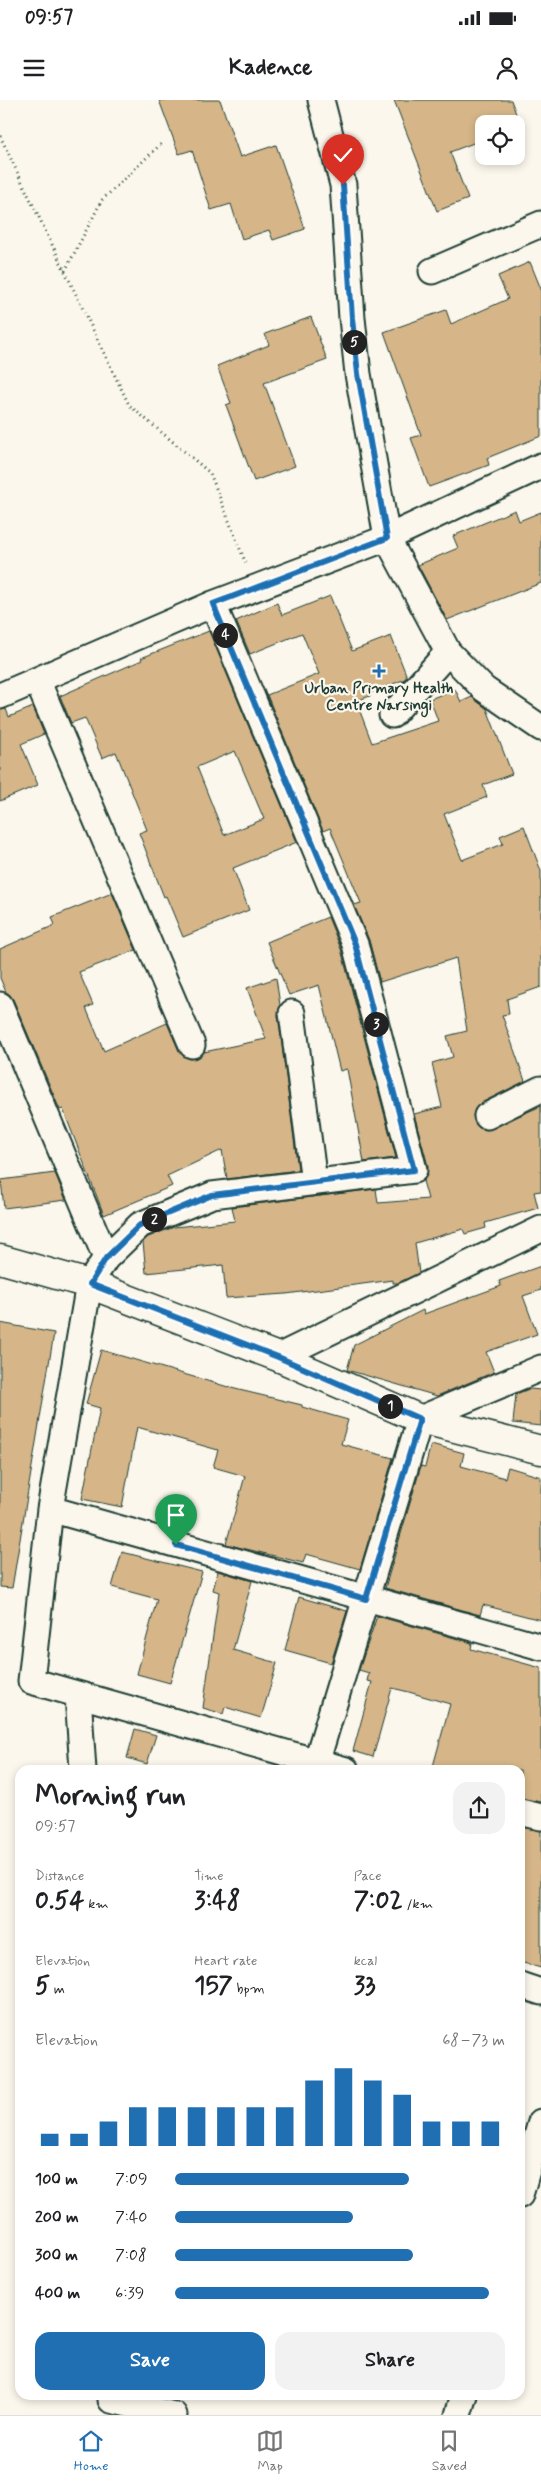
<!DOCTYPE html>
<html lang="en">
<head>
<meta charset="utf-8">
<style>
  :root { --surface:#fff; --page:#f2f2f2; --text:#202124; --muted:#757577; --line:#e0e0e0; --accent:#1f6fb2 }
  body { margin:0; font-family:Mynerve,sans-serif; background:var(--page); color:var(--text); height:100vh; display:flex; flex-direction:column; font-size:19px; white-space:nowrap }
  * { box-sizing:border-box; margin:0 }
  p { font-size:16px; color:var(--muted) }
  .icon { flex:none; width:28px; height:28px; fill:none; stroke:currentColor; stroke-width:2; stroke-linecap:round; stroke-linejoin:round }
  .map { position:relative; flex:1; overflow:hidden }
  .side { position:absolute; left:15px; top:1665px; width:510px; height:635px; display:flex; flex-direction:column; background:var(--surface); border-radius:15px; box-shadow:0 2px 8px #0003 }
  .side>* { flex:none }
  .tools { position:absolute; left:475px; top:15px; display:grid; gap:10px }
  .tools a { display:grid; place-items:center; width:50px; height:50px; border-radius:10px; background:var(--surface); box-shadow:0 2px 8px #0003; font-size:25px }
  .pin { position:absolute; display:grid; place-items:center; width:42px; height:42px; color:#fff; margin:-51px -21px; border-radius:50% 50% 50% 0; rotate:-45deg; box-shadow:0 0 5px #0007 }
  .pin .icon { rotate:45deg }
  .km { position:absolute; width:25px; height:25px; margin:-12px; border-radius:50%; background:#222; color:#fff; font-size:14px; line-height:25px; text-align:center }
  .round { display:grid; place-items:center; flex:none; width:52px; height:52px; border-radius:15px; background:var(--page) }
  .overview { display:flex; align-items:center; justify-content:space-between; height:85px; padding:0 20px }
  h1 { font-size:28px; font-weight:700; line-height:38px }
  .figures { display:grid; grid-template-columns:repeat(3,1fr); gap:8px; height:85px; padding:5px 20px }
  .figures div { display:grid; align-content:center }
  .figures b { font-size:25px; font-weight:700 }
  .figures small { font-size:14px; font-weight:400 }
  .figures p { font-size:14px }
  .chart { height:140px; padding:10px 20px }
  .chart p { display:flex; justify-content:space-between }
  .chart svg { width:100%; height:90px; margin-top:5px; stroke:var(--accent); stroke-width:6 }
  .button { display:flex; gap:10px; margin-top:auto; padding:10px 20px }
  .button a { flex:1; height:58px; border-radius:15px; background:var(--accent); color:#fff; font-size:20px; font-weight:700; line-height:58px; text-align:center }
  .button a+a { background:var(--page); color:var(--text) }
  ul { padding:0 20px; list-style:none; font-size:16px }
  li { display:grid; grid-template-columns:80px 60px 1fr; align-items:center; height:38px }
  li i { height:12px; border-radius:6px; background:var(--accent) }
  .status { display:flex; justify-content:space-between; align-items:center; height:35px; padding:0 25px; background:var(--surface); direction:ltr }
  .status svg { height:14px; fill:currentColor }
  header { display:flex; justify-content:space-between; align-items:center; height:65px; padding:0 20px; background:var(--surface); font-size:22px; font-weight:700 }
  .dock { display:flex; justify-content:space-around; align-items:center; height:70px; border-top:1px solid var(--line); background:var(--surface); font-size:14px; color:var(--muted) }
  .dock a { display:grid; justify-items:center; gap:2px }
  .dock .selected { color:var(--accent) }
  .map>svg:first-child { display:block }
  .building { fill:#d6b689; stroke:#1f3d34; fill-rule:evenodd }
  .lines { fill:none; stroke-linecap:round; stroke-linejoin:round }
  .street-casing { stroke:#1f3d34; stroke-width:29 }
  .secondary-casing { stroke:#1f3d34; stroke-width:31 }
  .path { stroke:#1f3d34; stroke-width:3; stroke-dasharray:1 4; stroke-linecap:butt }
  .street { stroke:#fbf7ec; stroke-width:25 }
  .secondary { stroke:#fbf7ec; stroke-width:28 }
  .route-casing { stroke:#fff; stroke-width:10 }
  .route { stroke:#1f6fb2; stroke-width:6 }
  .poi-dot { fill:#1f6fb2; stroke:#fbf7ec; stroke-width:2 }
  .labels { text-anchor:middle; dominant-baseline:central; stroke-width:4.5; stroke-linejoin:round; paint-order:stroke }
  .poi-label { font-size:15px; font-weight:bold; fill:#1f3d34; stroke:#fbf7ec }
</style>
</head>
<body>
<div class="status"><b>09:57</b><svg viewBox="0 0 49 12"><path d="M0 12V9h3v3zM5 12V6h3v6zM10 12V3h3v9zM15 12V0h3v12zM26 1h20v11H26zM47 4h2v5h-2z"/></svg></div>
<header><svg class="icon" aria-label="menu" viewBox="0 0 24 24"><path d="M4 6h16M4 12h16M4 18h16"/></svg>Kadence<svg class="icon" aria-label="person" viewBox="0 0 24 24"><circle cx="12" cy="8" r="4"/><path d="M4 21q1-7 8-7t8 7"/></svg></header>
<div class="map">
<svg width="541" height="2315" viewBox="0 0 541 2315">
  <rect width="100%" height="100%" fill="#fbf7ec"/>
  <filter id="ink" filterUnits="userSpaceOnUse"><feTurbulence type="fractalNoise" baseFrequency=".02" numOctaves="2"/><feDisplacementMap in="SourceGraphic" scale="10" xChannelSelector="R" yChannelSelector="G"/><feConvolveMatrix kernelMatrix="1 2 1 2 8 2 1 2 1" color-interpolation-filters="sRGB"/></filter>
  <g filter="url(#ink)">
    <!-- building -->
    <path class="building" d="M159,0H220L240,57L276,45L305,129L273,140L269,130L242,139L231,104L211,110L192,50L179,54Z
      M394,0H511L520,25L484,24V39L450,52L468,99L437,111Z
      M530,162L541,189V336L487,358L489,365L429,387L411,338L421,335L384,232L446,210L451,224L508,199L498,176Z
      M311,217L327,260L264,283L295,366L254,381L226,305L231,303L217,266L269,245L265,234Z
      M515,410L519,421L541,412V483L447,520L418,465L458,448L453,436Z
      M330,496L352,551L391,536L407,577L403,580L370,593V596L356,601L372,643L438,621L430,599L455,589L461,602L472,597L487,609L512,674L483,685L487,697L444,714L462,760L503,744L500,736L524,726L541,771V887L507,899L509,914L502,915L525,981L481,1003L475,1009L473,1016L479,1028L487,1030L541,1006V1091L534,1092L538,1108L485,1123L486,1128L465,1134L463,1129L415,1143L419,1173L398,1183H393V1180L286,1194L226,1198L223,1165L146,1173L143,1142L148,1137L174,1127L235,1121L232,1107L376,1089L378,1103L428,1099L423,1081L427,1075L428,1066L414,1014L442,1007L432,963L453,957L447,936L467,931L456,858L380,882L369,840L354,805L361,803L330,728L323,731L267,595L319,574L302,533L250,554L236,521L277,503L282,515Z
      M209,531L297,742L233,768L249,810L183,837L166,796L164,797L139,733L147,730L116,652L102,658L85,618L71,623L60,596L142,560L141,558ZM235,651L264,719L224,735L197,667Z
      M33,607L44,634L21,644L38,685L0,701V610L6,609L9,617Z
      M112,793L136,850L79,872L93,905L86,908L104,951L167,923L179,951L190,959L198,958L204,952L266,939L247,888L276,878L280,905L278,915L298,1070L227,1079L222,1050L167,1076L172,1086L104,1115L63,1009L60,1010L13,899L6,892L0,878V849L55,825L52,817Z
      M328,817L341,849L396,1058L364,1062L347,969L340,971L319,885L289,895L267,842Z
      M55,1073L66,1100L4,1108L1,1080Z
      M541,1166V1190L523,1196L537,1234L486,1252L494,1272L437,1296L347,1270L354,1245L423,1210L424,1214L501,1186L499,1181Z
      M0,1223L54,1233L12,1488L0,1487Z
      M101,1250L235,1289L302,1305V1307L348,1320L341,1344L393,1358L360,1469L306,1454L303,1463L226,1444L245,1376L213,1367L218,1350L137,1327L122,1407L82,1399L100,1308L86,1304Z
      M529,1289L541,1290V1326L513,1323L516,1294Z
      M431,1344L464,1353L461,1366L505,1378L508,1367L541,1377V1520L483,1505L480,1515L385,1488L421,1366L425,1367Z
      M122,1452L202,1472L170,1583L137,1574L157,1499L112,1487Z
      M218,1471L252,1481L233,1550L277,1563L261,1618L225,1607L223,1614L203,1608L219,1492L213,1490Z
      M299,1497L347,1511L331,1563L285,1550Z
      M377,1516L472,1543L471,1549L541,1568V1702L520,1698V1670H432L450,1604L409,1592L392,1588L373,1657L353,1651L372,1582L367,1581L369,1573L359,1570Z
      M135,1629L156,1635L147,1664L127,1658Z
      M520,1727L541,1731V1868L520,1862Z"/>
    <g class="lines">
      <defs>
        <path id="street" d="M321,0L343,85L352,218L358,274L387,438L448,552L484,589L541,628
          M432,171L541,124
          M213,504L355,844L414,1070L212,1095L140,1125L106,1158L89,1184L50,1409L31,1581L346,1670
          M37,580L192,945
          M0,596L213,504L387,438L541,366
          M392,615L448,552
          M0,905L106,1158
          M292,913L314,1082
          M487,1016L541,989
          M278,1257L541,1129
          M50,1409L541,1547
          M78,1595L83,1670
          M314,1670L420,1319L541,1268
          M520,1712L541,1717
          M520,1885L541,1892
          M520,2095L541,2022
          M111,2300L174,2315
          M458,2315L464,2295"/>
        <path id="secondary" d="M0,1159L89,1184L278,1257L420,1319L541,1350"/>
      </defs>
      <!-- street casing -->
      <use href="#street" class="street-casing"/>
      <!-- secondary casing -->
      <use href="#secondary" class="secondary-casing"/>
      <!-- path -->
      <path class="path" d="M0,36L129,305L210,373L246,464
        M65,171L102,100L161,44"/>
      <!-- street -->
      <use href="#street" class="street"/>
      <!-- secondary -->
      <use href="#secondary" class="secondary"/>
    </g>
  </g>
  <g class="lines" filter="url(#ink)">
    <defs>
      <path id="route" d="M176,1445L366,1499L420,1319L278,1257L90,1184L106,1158L140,1125L212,1095L414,1070L355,844L213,504L387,438L358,274L352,218L343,85"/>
    </defs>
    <!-- route casing -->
    <use href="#route" class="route-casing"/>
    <!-- route -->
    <use href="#route" class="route"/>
  </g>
  <!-- markers -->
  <path class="poi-dot" d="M376.5 563.5h5v5h5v5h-5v5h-5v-5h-5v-5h5z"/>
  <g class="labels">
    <!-- poi labels -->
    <g class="poi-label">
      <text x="379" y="589">Urban Primary Health<tspan x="379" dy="17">Centre Narsingi</tspan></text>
    </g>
  </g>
</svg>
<div class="tools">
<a><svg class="icon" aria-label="locate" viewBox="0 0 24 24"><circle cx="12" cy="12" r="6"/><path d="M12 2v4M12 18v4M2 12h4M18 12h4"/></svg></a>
</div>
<div class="pin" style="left:176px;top:1445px;background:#1e9e55"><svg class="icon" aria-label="arrive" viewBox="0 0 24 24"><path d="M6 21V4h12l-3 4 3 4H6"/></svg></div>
<div class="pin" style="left:343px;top:85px;background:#d93025"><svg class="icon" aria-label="check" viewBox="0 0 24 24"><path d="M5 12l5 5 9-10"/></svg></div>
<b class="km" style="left:390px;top:1306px">1</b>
<b class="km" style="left:154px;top:1119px">2</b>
<b class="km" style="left:376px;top:924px">3</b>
<b class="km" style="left:225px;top:535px">4</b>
<b class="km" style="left:354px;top:242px">5</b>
<section class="side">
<div class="overview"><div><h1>Morning run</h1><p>09:57</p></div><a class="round"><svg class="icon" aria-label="share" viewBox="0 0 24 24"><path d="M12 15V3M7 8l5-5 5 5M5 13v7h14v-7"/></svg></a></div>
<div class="figures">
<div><p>Distance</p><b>0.54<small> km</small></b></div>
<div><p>Time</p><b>3:48</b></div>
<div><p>Pace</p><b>7:02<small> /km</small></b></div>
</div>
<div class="figures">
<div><p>Elevation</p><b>5<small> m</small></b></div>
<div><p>Heart rate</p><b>157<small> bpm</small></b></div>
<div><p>kcal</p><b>33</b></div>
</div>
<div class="chart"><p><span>Elevation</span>68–73 m</p>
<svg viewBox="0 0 160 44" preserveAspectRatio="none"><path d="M5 44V38M15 44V38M25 44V32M35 44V25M45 44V25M55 44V25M65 44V25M75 44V25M85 44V25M95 44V12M105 44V6M115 44V12M125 44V19M135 44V32M145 44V32M155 44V32"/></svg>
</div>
<ul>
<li><b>100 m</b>7:09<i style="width:71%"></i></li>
<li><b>200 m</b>7:40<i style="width:54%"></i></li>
<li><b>300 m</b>7:08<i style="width:72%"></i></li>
<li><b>400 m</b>6:39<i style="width:95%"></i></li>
</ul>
<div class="button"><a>Save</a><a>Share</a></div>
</section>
</div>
<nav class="dock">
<a class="selected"><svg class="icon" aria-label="home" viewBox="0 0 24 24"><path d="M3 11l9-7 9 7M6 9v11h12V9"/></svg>Home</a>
<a><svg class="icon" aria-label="map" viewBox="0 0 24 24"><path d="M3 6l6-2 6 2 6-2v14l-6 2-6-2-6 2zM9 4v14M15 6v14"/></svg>Map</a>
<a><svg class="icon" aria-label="saved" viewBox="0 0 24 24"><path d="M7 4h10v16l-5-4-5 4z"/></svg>Saved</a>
</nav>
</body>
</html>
